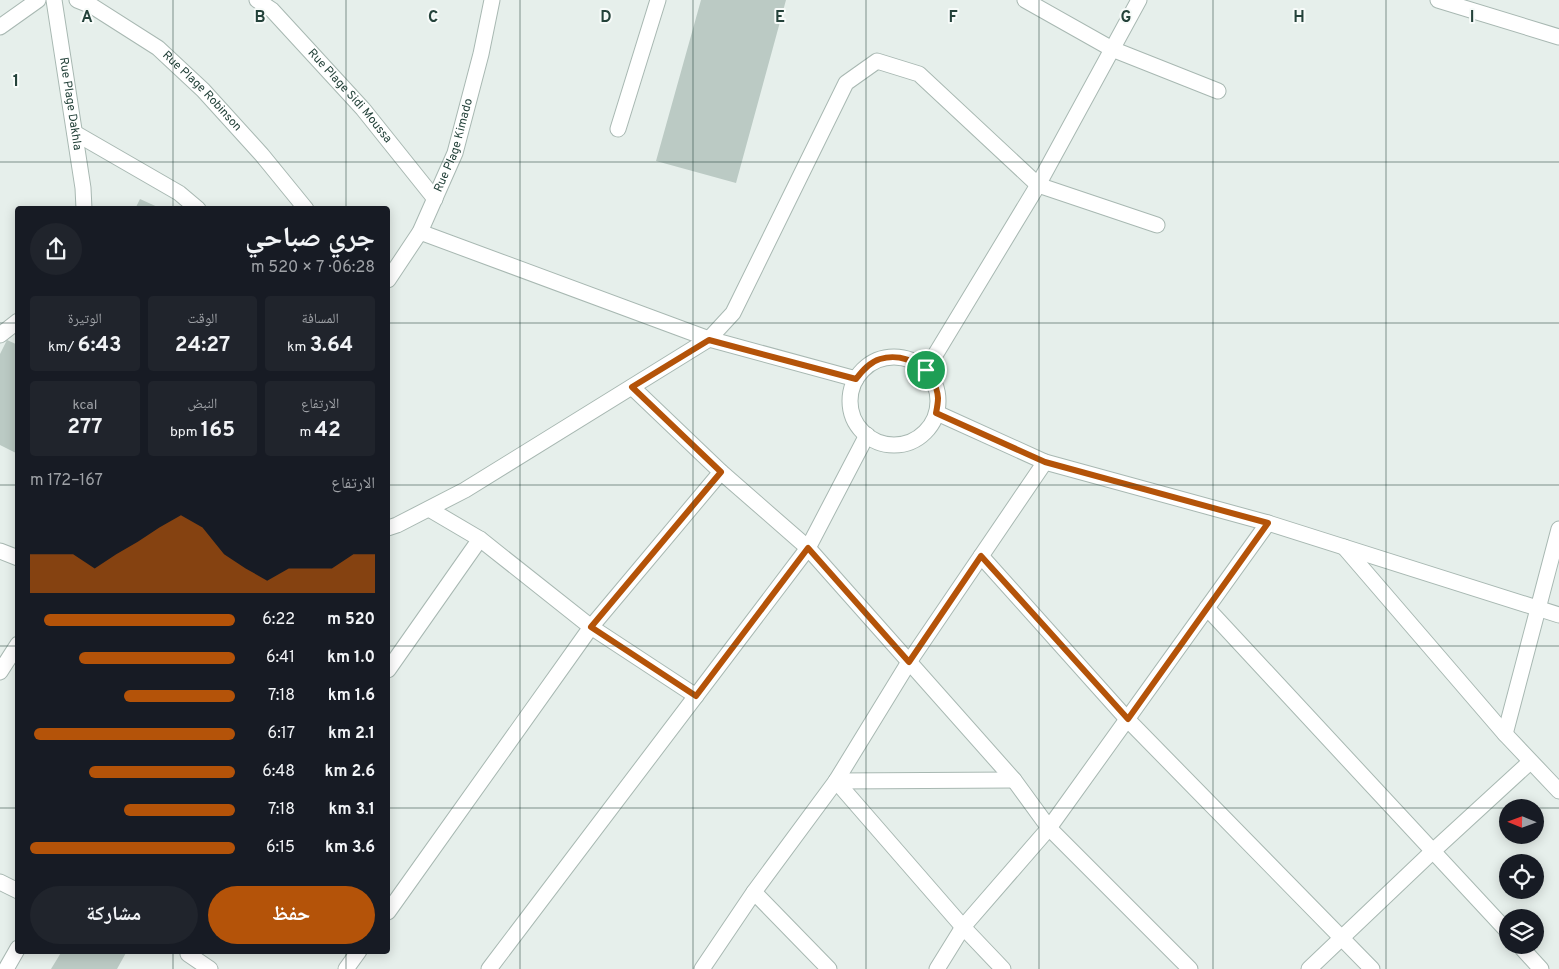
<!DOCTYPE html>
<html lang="ar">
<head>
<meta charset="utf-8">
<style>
  :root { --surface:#171b24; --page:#20242c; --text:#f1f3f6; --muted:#9ea1a6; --accent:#b45309 }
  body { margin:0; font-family:Overpass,"Noto Naskh Arabic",sans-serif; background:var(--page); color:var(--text); direction:rtl; height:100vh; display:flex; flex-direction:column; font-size:19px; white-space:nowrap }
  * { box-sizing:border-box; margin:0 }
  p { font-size:16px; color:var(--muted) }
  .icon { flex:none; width:28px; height:28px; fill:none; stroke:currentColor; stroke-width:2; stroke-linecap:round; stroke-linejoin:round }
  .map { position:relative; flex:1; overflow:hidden; direction:ltr }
  .sheet { position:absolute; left:15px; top:206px; width:375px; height:748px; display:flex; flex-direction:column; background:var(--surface); border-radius:5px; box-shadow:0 2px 12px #0003; direction:rtl }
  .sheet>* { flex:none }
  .needle { width:32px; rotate:271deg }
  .controls { position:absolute; left:1499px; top:799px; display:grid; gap:10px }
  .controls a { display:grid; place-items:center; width:45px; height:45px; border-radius:50%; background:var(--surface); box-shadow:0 2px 12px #0003; font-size:25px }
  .pin { position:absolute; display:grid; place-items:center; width:42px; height:42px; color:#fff; margin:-21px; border:2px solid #fff; border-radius:50%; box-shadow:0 1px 5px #0007 }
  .round { display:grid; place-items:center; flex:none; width:52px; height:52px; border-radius:26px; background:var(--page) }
  .head { display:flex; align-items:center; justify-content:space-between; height:85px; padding:0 15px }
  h1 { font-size:28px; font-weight:700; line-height:38px }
  .stats { display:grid; grid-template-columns:repeat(3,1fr); gap:8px; height:85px; padding:5px 15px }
  .stats div { display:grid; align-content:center; border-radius:5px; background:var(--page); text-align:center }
  .stats b { font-size:21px; font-weight:700 }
  .stats small { font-size:14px; font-weight:400 }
  .stats p { font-size:14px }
  .chart { height:140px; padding:10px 15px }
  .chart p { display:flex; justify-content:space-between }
  .chart svg { width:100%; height:90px; margin-top:5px; fill:var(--accent); opacity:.7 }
  .cta { display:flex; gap:10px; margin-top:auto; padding:10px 15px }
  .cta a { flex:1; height:58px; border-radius:30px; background:var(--accent); color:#fff; font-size:20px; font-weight:700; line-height:58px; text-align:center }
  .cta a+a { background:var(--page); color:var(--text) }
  ul { padding:0 15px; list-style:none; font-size:16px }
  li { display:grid; grid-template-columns:80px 60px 1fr; align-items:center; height:38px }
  li i { height:12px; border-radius:6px; background:var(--accent) }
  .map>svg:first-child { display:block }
  .building { fill:#bbcac4 }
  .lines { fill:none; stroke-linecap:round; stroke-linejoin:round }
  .minor-casing { stroke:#a8b8b2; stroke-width:17 }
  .tertiary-casing { stroke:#a8b8b2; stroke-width:17 }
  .minor { stroke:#fff; stroke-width:15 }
  .tertiary { stroke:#fff; stroke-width:15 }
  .route-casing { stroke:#fff; stroke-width:10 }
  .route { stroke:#b45309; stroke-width:6 }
  .grid { fill:none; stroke:#24423a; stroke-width:1; stroke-opacity:0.55 }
  .labels { text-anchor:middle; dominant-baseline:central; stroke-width:4; stroke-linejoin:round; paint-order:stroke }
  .street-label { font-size:12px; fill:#24423a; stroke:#f7fbf9 }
  .grid-label { font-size:16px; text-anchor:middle; font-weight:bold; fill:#24423a; stroke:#f7fbf9; stroke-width:4; stroke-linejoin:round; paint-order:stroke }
</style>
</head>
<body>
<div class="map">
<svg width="1559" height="969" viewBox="0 0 1559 969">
  <rect width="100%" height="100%" fill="#e6efeb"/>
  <!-- building -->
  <path class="building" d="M701,0H786L736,183L656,161Z
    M140,199L162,209H135Z
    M7,340L18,345V454L0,445V354Z
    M62,951H127L117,969H51Z"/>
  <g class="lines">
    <defs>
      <g id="minor">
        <path id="s1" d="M54,0L83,188L84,209"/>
        <path id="s2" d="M77,0L92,6L158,48L203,90L262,155L306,209"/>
        <path id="s3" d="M257,0L272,10L363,109L435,199"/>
        <path d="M1025,0L1112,49L1218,91"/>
        <path d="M1438,0L1559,37"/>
        <path d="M0,27L38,0"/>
        <path d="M618,129L658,0"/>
        <path d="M75,133L179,193L198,209"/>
        <path d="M420,232L709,339L856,379"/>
        <path d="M0,335L18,321"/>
        <circle cx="894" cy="401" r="44"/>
        <path d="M926,370L1038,185L1139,0"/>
        <path d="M632,387L721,472L808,548L1014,780L1049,828L1190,969"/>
        <path d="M937,413L1045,462L1268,523L1559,615"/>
        <path d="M429,509L480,539L591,627L696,696"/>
        <path d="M388,528L397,525L465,490L709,339L733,313L846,83L877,61L919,74L1038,185L1157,225"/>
        <path d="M1344,547L1505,734L1559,791"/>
        <path d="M0,551L18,558"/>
        <path d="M981,556L1127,719L1372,969"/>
        <path d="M1207,608L1508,932"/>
        <path d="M388,670L480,539"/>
        <path d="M0,672L18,644"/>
        <path d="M1505,734L1559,529"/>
        <path d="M836,781L963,927L1003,969"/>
        <path d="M836,781L1014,780"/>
        <path d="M0,882L18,891"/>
        <path d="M754,892L829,969"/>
        <path d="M388,912L591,627L721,472"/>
        <path d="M1519,945L1541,969"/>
        <path d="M190,951L188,954L210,969"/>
        <path d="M346,969L359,951"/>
        <path d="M489,969L808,548L867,435"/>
        <path d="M702,969L754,892L836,781L909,662L1045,462"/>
        <path d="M937,969L963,927L1049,828L1268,523"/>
        <path d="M1309,969L1433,851L1530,762"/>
      </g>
      <g id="tertiary">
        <path id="s4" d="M388,280L420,232L455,153L481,54L492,0"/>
        <path d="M6,969L18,948"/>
      </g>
    </defs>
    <!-- minor casing -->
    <use href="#minor" class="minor-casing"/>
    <!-- tertiary casing -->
    <use href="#tertiary" class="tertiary-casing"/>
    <!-- minor -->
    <use href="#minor" class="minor"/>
    <!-- tertiary -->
    <use href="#tertiary" class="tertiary"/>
  </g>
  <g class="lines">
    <defs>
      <path id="route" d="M709,340L856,379C863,370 870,362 880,359C906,351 936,370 938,398C938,403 937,408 936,413L1045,462L1268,523L1128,719L981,556L909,662L808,548L696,696L591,627L721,472L632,387Z"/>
    </defs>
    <!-- route casing -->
    <use href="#route" class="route-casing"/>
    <!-- route -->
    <use href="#route" class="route"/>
  </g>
  <!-- grid -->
  <path class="grid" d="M173,0V209M346,0V209M520,0V969M693,0V969M866,0V969M1039,0V969M1213,0V969M1386,0V969M0,162H1559M0,323H18M388,323H1559M0,485H18M388,485H1559M0,646H18M388,646H1559M0,808H18M388,808H1508M1508,808H1535M1535,808H1559M173,951V969M346,951V969"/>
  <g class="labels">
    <!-- street labels -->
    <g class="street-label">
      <text stroke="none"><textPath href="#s2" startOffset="156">Rue Plage Robinson</textPath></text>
      <text stroke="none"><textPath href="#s3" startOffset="134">Rue Plage Sidi Moussa</textPath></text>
      <text stroke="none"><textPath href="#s1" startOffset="105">Rue Plage Dakhla</textPath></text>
      <text stroke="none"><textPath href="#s4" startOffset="151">Rue Plage Kimado</textPath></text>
    </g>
  </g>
  <g class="grid-label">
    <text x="87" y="22">A</text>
    <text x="260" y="22">B</text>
    <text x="433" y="22">C</text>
    <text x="606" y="22">D</text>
    <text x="780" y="22">E</text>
    <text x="953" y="22">F</text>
    <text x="1126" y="22">G</text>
    <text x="1299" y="22">H</text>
    <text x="1472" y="22">I</text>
    <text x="16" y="86">1</text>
  </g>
</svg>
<div class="controls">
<a><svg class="needle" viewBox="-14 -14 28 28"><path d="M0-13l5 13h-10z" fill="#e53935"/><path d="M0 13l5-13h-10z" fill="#9ea1a6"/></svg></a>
<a><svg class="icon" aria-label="locate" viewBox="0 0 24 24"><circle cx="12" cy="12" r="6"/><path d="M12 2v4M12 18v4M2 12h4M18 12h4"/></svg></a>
<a><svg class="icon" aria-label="layers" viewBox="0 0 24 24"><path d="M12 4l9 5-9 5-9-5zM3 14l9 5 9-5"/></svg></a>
</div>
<div class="pin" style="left:926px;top:370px;background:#1e9e55"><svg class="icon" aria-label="arrive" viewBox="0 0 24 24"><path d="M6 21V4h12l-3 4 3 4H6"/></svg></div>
<section class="sheet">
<div class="head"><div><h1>جري صباحي</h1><p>06:28 · 7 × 520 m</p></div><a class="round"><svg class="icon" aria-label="share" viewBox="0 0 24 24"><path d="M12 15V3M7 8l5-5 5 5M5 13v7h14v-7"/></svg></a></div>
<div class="stats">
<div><p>المسافة</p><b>3.64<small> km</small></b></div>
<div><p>الوقت</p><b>24:27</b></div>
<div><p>الوتيرة</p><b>6:43<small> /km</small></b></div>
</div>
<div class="stats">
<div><p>الارتفاع</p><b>42<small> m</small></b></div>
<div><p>النبض</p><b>165<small> bpm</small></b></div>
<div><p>kcal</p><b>277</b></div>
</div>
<div class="chart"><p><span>الارتفاع</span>167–172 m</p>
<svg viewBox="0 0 160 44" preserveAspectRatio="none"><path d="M0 44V25L10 25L20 25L30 32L40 25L50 19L60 12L70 6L80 12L90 25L100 32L110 38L120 32L130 32L140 32L150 25L160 25V44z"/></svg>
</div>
<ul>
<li><b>520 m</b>6:22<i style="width:93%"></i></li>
<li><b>1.0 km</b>6:41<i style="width:76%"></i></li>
<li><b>1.6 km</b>7:18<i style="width:54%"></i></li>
<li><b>2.1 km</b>6:17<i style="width:98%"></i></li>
<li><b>2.6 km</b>6:48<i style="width:71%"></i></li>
<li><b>3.1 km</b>7:18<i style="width:54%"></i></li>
<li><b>3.6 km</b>6:15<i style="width:100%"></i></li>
</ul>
<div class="cta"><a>حفظ</a><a>مشاركة</a></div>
</section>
</div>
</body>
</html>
